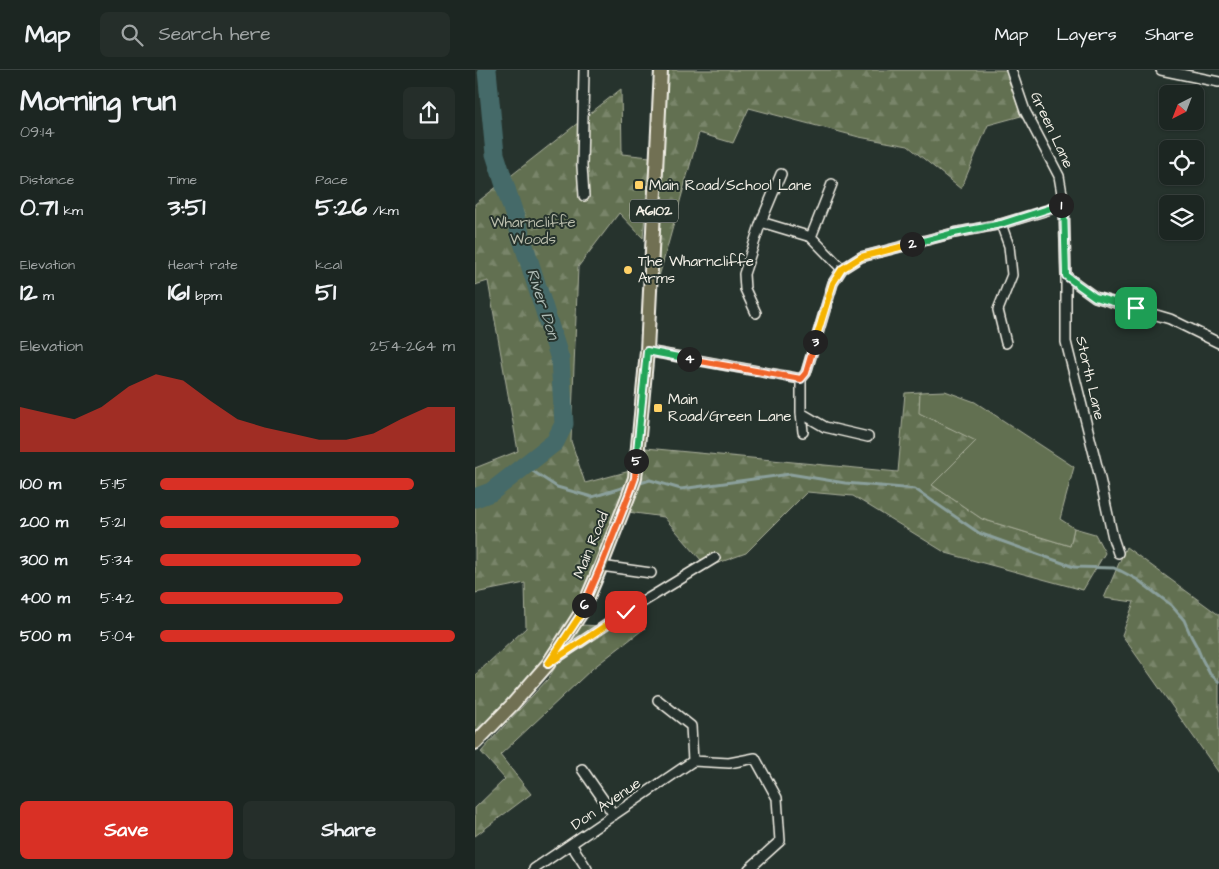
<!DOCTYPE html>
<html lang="en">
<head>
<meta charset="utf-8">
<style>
  :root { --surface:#1c2622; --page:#252e2a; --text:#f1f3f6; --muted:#a0a5a5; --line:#3a4340; --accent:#d93025 }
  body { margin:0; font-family:"Architects Daughter",sans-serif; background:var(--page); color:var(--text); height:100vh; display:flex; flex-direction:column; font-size:19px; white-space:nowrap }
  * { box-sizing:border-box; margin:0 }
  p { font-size:16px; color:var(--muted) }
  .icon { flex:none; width:28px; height:28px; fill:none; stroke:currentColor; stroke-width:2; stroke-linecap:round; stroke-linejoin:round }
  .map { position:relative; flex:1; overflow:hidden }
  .sheet { display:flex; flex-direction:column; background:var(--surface); width:475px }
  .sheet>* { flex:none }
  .needle { width:32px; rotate:222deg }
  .tools { position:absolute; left:684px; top:15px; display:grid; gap:10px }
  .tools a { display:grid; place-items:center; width:45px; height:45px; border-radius:8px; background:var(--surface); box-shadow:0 1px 4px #0004,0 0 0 1px var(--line); font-size:25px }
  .pin { position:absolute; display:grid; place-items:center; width:42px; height:42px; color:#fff; margin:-21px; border-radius:10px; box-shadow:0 2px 8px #0006 }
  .km { position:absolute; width:25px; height:25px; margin:-12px; border-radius:50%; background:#222; color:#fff; font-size:14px; line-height:25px; text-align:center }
  .round { display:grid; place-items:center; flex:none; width:52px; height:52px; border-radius:8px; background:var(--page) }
  .head { display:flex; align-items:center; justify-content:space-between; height:85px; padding:0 20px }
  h1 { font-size:28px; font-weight:700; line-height:38px }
  .metrics { display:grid; grid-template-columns:repeat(3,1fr); gap:8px; height:85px; padding:5px 20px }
  .metrics div { display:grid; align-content:center }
  .metrics b { font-size:25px; font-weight:700 }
  .metrics small { font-size:14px; font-weight:400 }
  .metrics p { font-size:14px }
  .chart { height:140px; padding:10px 20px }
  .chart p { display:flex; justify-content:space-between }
  .chart svg { width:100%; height:90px; margin-top:5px; fill:var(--accent); opacity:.7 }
  .button { display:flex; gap:10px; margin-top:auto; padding:10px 20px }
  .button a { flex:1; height:58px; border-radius:8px; background:var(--accent); color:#fff; font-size:20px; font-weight:700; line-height:58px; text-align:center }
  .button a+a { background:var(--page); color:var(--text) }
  ul { padding:0 20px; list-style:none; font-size:16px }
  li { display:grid; grid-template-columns:80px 60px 1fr; align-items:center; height:38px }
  li i { height:12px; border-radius:6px; background:var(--accent) }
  header { display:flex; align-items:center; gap:30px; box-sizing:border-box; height:70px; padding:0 25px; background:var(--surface); border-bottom:1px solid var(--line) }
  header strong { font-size:24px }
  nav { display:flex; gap:28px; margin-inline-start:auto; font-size:18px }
  .search { width:350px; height:45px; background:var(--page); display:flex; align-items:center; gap:12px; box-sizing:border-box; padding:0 18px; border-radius:8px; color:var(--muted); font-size:19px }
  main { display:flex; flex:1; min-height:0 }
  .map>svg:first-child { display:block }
  .forest { fill:url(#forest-firs); stroke:#abb09c }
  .park { fill:#627051; stroke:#abb09c }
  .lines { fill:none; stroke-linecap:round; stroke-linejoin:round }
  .stream { stroke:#8ba09c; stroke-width:3 }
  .river { stroke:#456a69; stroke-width:19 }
  .street-casing { stroke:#f4f1e8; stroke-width:12 }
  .primary-casing { stroke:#f4f1e8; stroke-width:16 }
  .street { stroke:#26332d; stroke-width:9 }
  .primary { stroke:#716f52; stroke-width:12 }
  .split-1-casing { stroke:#fff; stroke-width:10 }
  .split-2-casing { stroke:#fff; stroke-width:10 }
  .split-3-casing { stroke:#fff; stroke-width:10 }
  .split-4-casing { stroke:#fff; stroke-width:10 }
  .split-5-casing { stroke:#fff; stroke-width:10 }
  .split-6-casing { stroke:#fff; stroke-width:10 }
  .split-7-casing { stroke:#fff; stroke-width:10 }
  .split-1 { stroke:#22a559; stroke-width:6 }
  .split-2 { stroke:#22a559; stroke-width:6 }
  .split-3 { stroke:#f5b400; stroke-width:6 }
  .split-4 { stroke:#f0652b; stroke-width:6 }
  .split-5 { stroke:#22a559; stroke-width:6 }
  .split-6 { stroke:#f0652b; stroke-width:6 }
  .split-7 { stroke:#f5b400; stroke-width:6 }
  .poi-dot { fill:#ffd166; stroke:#26332d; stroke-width:2 }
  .labels { text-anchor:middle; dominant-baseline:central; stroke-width:4; stroke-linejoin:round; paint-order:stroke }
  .shield { fill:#26332d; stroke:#b6b8b0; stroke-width:1 }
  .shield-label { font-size:14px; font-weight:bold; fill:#f4f1e8 }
  .street-label { font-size:15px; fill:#f4f1e8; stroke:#26332d }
  .poi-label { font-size:15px; fill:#f4f1e8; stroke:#26332d; text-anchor:start }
  .park-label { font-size:15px; fill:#babdac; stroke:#26332d }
  .water-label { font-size:16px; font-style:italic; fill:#aebbb5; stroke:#26332d }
</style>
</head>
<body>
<header>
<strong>Map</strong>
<div class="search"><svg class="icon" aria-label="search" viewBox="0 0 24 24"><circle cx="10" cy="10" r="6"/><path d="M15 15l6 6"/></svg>Search here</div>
<nav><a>Map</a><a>Layers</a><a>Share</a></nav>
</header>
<main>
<section class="sheet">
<div class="head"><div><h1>Morning run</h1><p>09:14</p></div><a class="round"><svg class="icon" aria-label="share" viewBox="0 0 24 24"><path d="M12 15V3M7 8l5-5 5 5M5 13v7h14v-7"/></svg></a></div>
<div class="metrics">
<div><p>Distance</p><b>0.71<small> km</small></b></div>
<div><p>Time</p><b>3:51</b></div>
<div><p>Pace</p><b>5:26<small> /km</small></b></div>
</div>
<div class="metrics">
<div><p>Elevation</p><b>12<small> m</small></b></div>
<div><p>Heart rate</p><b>161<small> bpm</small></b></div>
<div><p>kcal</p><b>51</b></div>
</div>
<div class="chart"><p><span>Elevation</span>254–264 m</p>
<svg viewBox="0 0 160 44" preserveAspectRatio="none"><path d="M0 44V22L10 25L20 28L30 22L40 12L50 6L60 9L70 19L80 28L90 32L100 35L110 38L120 38L130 35L140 28L150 22L160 22V44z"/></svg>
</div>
<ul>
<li><b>100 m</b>5:15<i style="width:86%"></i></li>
<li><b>200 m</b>5:21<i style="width:81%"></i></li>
<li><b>300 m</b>5:34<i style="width:68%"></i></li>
<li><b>400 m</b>5:42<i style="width:62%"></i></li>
<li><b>500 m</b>5:04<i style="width:100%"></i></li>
</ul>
<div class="button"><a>Save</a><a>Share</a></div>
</section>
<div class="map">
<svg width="744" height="799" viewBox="0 0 744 799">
  <defs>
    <pattern id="forest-firs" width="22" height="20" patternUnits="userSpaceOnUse" patternTransform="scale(1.25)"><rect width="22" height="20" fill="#627051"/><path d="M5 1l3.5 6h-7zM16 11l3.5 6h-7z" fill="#79856a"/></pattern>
  </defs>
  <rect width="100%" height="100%" fill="#26332d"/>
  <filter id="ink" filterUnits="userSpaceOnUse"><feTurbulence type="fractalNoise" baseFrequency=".02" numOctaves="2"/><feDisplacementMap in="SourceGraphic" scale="10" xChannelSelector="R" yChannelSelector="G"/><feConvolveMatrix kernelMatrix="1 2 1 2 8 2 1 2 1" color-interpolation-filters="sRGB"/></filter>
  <g filter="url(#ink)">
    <!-- forest -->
    <path class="forest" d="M192,0H531L546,46L513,55L486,119L433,76L384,67L274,38L258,73L224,63L180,221Z
      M146,19L147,84L175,87L168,168L144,143L103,197L96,371L110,413L155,401L107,529L70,592L0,664V605L51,558L50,513L0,523V398L43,381L13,211L0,215V134Z
      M445,322V343L502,371L457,415L507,449L595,476L599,458L620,464L630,483L608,520L471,483L378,426L332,422L271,483L232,497L189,447L153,442L168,403L171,378L423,402L430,323Z
      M651,477L744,545V703L647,565L659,532L629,528Z
      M106,555L170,558L118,598L25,685L56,724L0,766V738L30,709L6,682L30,655L73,609Z"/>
    <!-- park -->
    <path class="park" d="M470,321L500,332L599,397L585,449L599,458L595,476L507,449L457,415L501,371L444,343L445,322Z"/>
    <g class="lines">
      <!-- stream -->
      <path class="stream" d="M50,396L82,417L117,427L153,416
        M162,414L175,410L206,419L315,404L370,413L440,419L504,463L599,497L639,498L645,501
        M644,500L663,510L696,535L709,550L716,566L722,577L727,589L735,604L744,612"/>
      <!-- river -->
      <path class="river" d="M0,428L16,422L80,372L89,354L85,289L20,84L12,0"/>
      <defs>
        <path id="street" d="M109,0L107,96L109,126
          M686,0L744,12
          M589,135L591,206V272L624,404L638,468L643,483
          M286,152L336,167L367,199
          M526,154L534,176L537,205L523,240L531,273
          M336,167L357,114
          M591,206L620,227L695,249L744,273
          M281,243L270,219L269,204L286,152L306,104
          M172,281L326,309L331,303L358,213L367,199L386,187L479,163L526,154L589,135L584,106L550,41L536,0
          M326,309V343L328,362
          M326,343L350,357L393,367
          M126,496L176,503
          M77,591L151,542L240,488
          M183,630L216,656L218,691
          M107,699L139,745
          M96,774L112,799
          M59,799L218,691L254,693L280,688L302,728L305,771L274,799"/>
        <path id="primary" d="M0,673L37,635L73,594L106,543L126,496L155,422L160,408L172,281L186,0"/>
      </defs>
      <!-- street casing -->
      <use href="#street" class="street-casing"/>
      <!-- primary casing -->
      <use href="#primary" class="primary-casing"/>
      <!-- street -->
      <use href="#street" class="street"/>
      <!-- primary -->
      <use href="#primary" class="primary"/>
    </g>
  </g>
  <g class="lines" filter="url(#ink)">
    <defs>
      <path id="split-1" d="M586,135H589L591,206L620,227L661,238"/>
      <path id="split-2" d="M437,174L479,163L526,154L586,135"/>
      <path id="split-3" d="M340,272L358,213L367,199L386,187L437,174"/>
      <path id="split-4" d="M214,289L326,309L331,303L340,272"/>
      <path id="split-5" d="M161,391L172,281L214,289"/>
      <path id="split-6" d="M109,535L126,496L155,422L160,408L161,391"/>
      <path id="split-7" d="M109,535L106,544L73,594L151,542"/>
    </defs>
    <!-- split-1 casing -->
    <use href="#split-1" class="split-1-casing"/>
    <!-- split-2 casing -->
    <use href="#split-2" class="split-2-casing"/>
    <!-- split-3 casing -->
    <use href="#split-3" class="split-3-casing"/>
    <!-- split-4 casing -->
    <use href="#split-4" class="split-4-casing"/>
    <!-- split-5 casing -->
    <use href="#split-5" class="split-5-casing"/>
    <!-- split-6 casing -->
    <use href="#split-6" class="split-6-casing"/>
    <!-- split-7 casing -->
    <use href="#split-7" class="split-7-casing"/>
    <!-- split-1 -->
    <use href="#split-1" class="split-1"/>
    <!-- split-2 -->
    <use href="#split-2" class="split-2"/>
    <!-- split-3 -->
    <use href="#split-3" class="split-3"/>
    <!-- split-4 -->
    <use href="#split-4" class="split-4"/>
    <!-- split-5 -->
    <use href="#split-5" class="split-5"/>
    <!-- split-6 -->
    <use href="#split-6" class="split-6"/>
    <!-- split-7 -->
    <use href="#split-7" class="split-7"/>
  </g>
  <!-- markers -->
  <g class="poi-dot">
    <rect x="159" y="110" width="10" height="10" rx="2.5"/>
    <circle cx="153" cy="200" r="5"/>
    <rect x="178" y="333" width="10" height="10" rx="2.5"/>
  </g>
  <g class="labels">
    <!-- shield labels -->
    <rect class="shield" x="155" y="129.5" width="48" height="23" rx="4"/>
    <g class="shield-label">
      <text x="179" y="141">A6102</text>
    </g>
    <!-- street labels -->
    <g class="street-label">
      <text transform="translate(577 60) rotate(65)">Green Lane</text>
      <text transform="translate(615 308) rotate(77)">Storth Lane</text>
      <text transform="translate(116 475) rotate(-68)">Main Road</text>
      <text transform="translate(131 734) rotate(-34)">Don Avenue</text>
    </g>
    <!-- poi labels -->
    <g class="poi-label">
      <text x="174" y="115">Main Road/School Lane</text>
      <text x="163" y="191">The Wharncliffe<tspan x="163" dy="17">Arms</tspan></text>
      <text x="193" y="329">Main<tspan x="193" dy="17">Road/Green Lane</tspan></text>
    </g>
    <!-- park labels -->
    <g class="park-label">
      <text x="58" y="152">Wharncliffe<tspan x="58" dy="17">Woods</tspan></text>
    </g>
    <!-- water labels -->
    <g class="water-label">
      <text transform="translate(68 234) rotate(72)">River Don</text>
    </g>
  </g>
</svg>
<div class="tools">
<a><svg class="needle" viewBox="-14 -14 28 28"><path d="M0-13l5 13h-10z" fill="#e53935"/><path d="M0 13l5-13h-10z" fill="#a0a5a5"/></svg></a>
<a><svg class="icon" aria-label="locate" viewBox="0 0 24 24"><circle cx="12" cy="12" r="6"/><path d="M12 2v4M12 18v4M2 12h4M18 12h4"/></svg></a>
<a><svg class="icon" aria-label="layers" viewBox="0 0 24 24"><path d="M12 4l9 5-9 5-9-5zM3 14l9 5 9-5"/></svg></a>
</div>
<div class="pin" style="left:661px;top:238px;background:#1e9e55"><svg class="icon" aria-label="arrive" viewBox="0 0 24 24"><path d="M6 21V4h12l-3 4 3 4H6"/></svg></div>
<div class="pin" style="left:151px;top:542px;background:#d93025"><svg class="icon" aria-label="check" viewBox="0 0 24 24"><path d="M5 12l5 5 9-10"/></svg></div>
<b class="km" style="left:586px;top:135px">1</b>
<b class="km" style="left:437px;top:174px">2</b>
<b class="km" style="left:340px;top:272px">3</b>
<b class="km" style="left:214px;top:289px">4</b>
<b class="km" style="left:161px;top:391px">5</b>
<b class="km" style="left:109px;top:535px">6</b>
</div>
</main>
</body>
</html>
